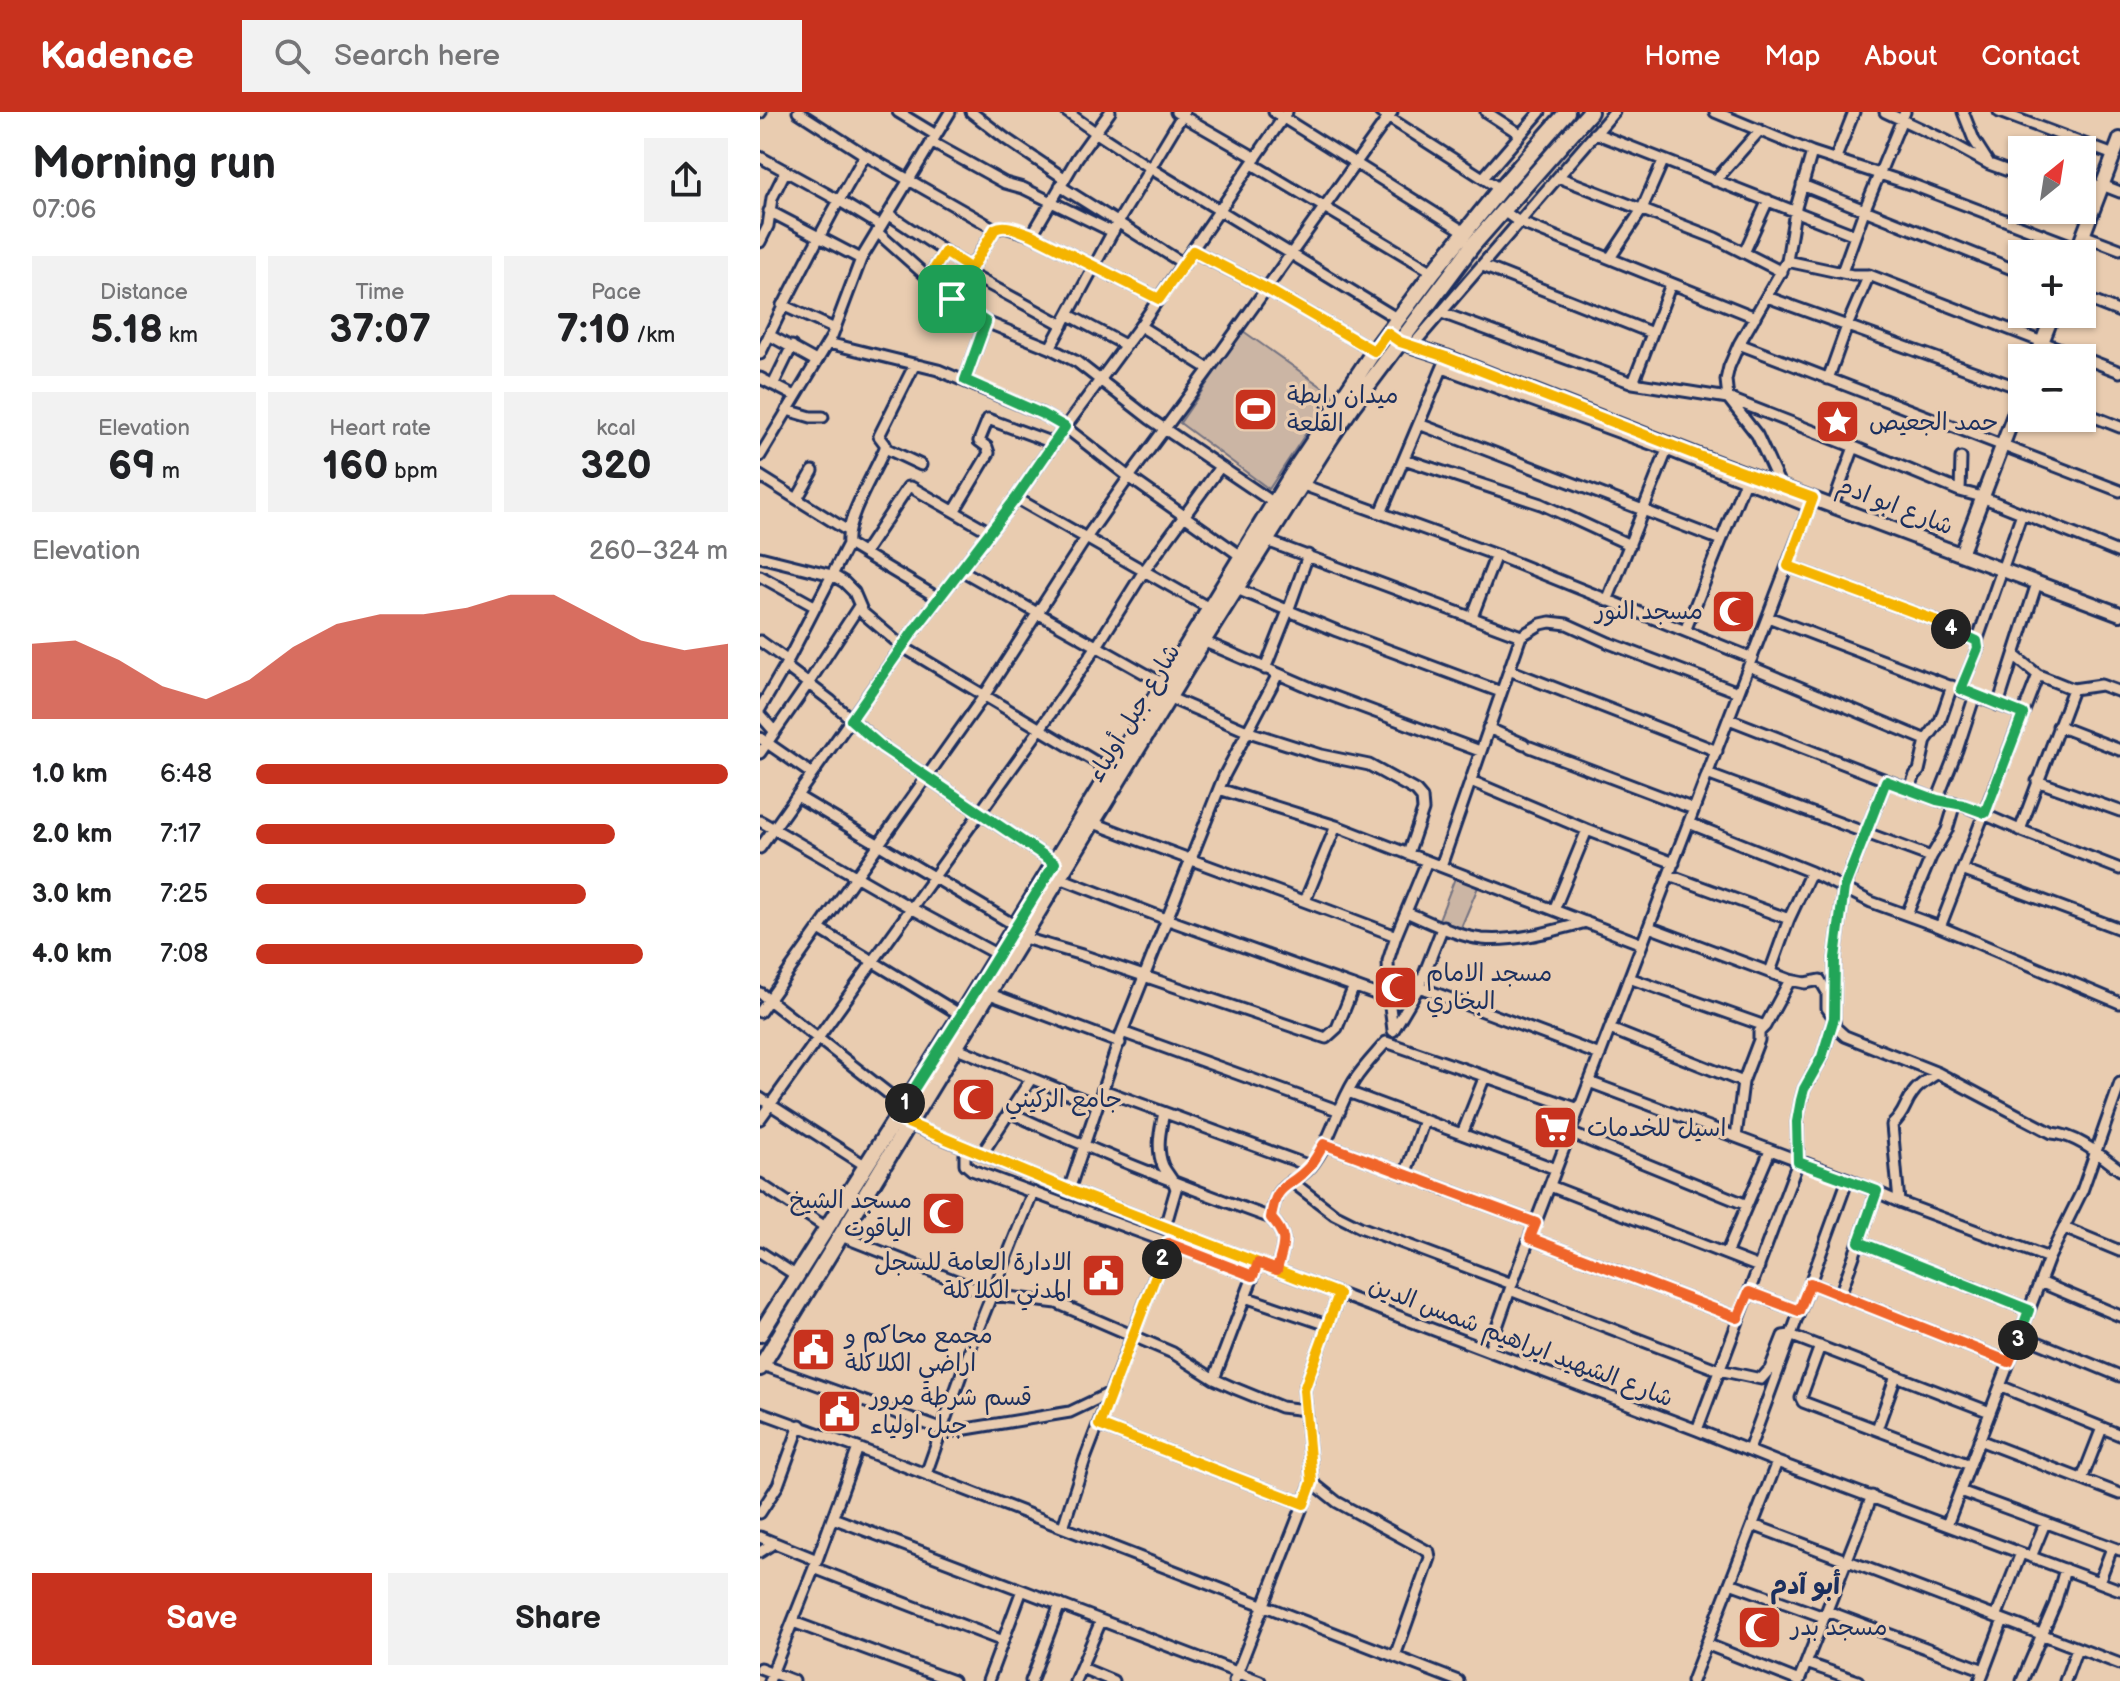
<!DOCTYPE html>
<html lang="en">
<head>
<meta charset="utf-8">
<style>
  :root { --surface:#fff; --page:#f2f2f2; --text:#202124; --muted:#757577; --accent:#c8321e }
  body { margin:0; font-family:"Balsamiq Sans","Playpen Sans Arabic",sans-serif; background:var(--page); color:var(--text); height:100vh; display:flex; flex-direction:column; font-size:30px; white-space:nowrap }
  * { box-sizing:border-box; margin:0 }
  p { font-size:26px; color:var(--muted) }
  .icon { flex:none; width:44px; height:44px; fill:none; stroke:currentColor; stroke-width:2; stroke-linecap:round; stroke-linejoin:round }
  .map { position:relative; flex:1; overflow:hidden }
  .side { display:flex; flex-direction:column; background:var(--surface); width:760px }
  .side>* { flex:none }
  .needle { width:52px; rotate:30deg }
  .controls { position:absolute; left:1248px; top:24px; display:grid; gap:16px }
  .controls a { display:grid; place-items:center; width:88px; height:88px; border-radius:0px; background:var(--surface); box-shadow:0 2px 6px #0004; font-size:40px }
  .pin { position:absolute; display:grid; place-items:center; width:68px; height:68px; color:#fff; margin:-34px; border-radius:16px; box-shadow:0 4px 12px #0006 }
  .km { position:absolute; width:40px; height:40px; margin:-20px; border-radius:50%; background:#222; color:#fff; font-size:22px; line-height:40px; text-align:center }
  .round { display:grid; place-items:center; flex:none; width:84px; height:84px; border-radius:0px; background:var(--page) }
  .head { display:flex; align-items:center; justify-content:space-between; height:136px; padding:0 32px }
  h1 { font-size:44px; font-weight:800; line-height:60px }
  .metrics { display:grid; grid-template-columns:repeat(3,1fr); gap:12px; height:136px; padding:8px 32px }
  .metrics div { display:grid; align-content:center; border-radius:0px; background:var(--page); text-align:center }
  .metrics b { font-size:40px; font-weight:800 }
  .metrics small { font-size:22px; font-weight:400 }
  .metrics p { font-size:22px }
  .chart { height:224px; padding:16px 32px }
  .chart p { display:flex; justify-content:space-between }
  .chart svg { width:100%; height:144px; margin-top:8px; fill:var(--accent); opacity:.7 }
  .cta { display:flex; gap:16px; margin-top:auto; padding:16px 32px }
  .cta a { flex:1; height:92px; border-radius:0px; background:var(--accent); color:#fff; font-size:32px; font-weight:800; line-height:92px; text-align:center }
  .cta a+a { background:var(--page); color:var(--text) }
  ul { padding:0 32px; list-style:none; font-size:26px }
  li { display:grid; grid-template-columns:128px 96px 1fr; align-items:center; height:60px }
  li i { height:20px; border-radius:10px; background:var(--accent) }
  header { display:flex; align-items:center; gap:48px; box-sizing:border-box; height:112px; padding:0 40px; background:var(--accent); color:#fff }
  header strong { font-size:38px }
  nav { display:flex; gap:44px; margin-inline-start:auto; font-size:28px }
  .search { width:560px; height:72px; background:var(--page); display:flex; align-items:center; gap:20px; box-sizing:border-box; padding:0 28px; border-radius:0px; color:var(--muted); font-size:30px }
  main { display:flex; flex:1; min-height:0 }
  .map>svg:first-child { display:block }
  .green { fill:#cbb5a4; stroke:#737281; stroke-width:2 }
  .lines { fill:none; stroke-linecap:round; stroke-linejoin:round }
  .street-casing { stroke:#1b2f5e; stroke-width:15 }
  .secondary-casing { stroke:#1b2f5e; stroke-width:18 }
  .primary-casing { stroke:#1b2f5e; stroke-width:20 }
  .street { stroke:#e9ccb0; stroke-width:9 }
  .secondary { stroke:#e9ccb0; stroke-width:12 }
  .primary { stroke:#e9ccb0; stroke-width:14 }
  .split-1-casing { stroke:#fff; stroke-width:16 }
  .split-2-casing { stroke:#fff; stroke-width:16 }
  .split-3-casing { stroke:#fff; stroke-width:16 }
  .split-4-casing { stroke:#fff; stroke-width:16 }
  .split-5-casing { stroke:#fff; stroke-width:16 }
  .split-1 { stroke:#22a559; stroke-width:10 }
  .split-2 { stroke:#f5b400; stroke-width:10 }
  .split-3 { stroke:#f0652b; stroke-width:10 }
  .split-4 { stroke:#22a559; stroke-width:10 }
  .split-5 { stroke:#f5b400; stroke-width:10 }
  .labels { text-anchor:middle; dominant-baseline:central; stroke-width:7; stroke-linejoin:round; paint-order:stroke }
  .poi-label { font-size:24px; fill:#1b2f5e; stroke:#e9ccb0; text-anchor:start }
  .street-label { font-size:24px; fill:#1b2f5e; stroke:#e9ccb0 }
  .neighbourhood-label { font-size:26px; font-weight:bold; fill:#1b2f5e; stroke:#e9ccb0 }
</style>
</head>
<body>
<header>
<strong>Kadence</strong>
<div class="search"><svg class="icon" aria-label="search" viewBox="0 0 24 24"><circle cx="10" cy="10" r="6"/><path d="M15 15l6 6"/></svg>Search here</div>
<nav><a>Home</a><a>Map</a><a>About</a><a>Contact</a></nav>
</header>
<main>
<section class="side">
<div class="head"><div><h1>Morning run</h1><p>07:06</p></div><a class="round"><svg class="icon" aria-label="share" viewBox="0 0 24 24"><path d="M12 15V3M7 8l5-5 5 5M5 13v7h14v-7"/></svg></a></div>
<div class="metrics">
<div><p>Distance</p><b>5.18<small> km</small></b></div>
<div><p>Time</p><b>37:07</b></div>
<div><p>Pace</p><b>7:10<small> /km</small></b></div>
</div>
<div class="metrics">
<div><p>Elevation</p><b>69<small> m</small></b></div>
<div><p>Heart rate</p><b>160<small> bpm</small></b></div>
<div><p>kcal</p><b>320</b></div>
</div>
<div class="chart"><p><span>Elevation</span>260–324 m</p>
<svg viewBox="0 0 160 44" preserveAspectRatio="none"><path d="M0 44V21L10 20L20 26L30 34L40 38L50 32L60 22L70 15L80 12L90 12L100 10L110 6L120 6L130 13L140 20L150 23L160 21V44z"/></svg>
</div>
<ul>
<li><b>1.0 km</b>6:48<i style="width:100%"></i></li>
<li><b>2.0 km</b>7:17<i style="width:76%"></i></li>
<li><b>3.0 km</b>7:25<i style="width:70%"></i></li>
<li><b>4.0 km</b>7:08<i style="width:82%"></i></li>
</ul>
<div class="cta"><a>Save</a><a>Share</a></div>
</section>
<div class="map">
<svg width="1360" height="1569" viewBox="0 0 1360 1569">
  <rect width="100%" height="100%" fill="#e9ccb0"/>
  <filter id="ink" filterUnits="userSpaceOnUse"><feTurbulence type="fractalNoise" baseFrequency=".0125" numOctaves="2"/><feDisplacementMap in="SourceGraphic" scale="16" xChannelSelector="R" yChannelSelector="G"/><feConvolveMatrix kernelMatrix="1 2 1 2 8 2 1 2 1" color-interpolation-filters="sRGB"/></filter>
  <g filter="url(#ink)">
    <!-- green -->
    <path class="green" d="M483,219L572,282L509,377L420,311Z
      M695,766L718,775L700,818L678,810Z"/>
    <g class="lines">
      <defs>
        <path id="street" d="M38,0L105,43L235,117L245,115L272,123L399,187
          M138,0L176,23
          M211,0L246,27L304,66
          M307,0L335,20L390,56L638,207
          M416,0L496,46
          M514,0L705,120
          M620,0L740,77
          M726,0L760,22
          M955,0L1052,40L1153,73L1318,136
          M1125,0L1187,29L1229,52L1262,64
          M1203,0L1214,28L1228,50
          M1239,0L1354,43
          M0,1L1,0
          M835,21L1095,123
          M171,30L245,71L263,76L353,120
          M0,45L78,88L121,114
          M1075,48L1094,0
          M492,52L673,160
          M798,65L955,126L1022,160
          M723,66L780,0
          M955,69L1000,18
          M1042,73L1262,161
          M300,74L424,152
          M1322,74L1342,73L1360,80
          M742,98L759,110L995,205
          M9,99L101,147
          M128,102L211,157
          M117,120L192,187L210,201L226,210L290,236L317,250L390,307L514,391
          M272,123L317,46L350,0
          M1323,123L1360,137
          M0,130L8,114L12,86L25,60
          M433,139L507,177L614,239
          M984,141L1008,88
          M850,146L881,99L903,49
          M1027,149L1092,163H1109L1360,260
          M723,154L892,221
          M1082,160L1104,99L1145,0
          M208,161L303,213
          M169,165L185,140
          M1007,185L1262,277
          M1322,185L1360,200
          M192,187L235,117
          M22,193L75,217
          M682,201L873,271L968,286L1094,335L1200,379L1222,385L1360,441
          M309,203L365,233
          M380,214L449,257
          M9,223L56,249
          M68,231L178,258L282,302L305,315L369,365L481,444
          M979,232L1360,379
          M653,233L854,0
          M290,236L358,110L424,0
          M0,242C32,174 67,108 105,43
          M155,252L119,324L125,332V336L161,353
          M683,256L907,338L1049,395
          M0,266L35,284
          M1068,267L1087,214L1109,163
          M205,268L226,210
          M873,271L911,172
          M13,273L32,234
          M27,298L51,305H63
          M1322,300L1360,315
          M659,312L961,428
          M0,344L72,224L101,147L190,0
          M644,347L781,392L870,433
          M0,364L88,419
          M543,373L736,443L992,546
          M1020,373L997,323L968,286L966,268L969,255L979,232L1027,149L1035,99L1052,40
          M1200,379L1201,346
          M256,386L449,496
          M37,387L53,359
          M1073,393L1094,335
          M195,398L229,341L227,335L219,329L228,307L293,331
          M621,401L684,252
          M507,429L761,524
          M88,432L178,486
          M104,441L148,375H151L230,420
          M0,445L72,463L84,470L94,480L103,501L143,535L351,659
          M1028,454L1172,507L1217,529L1218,536L1201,577
          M201,458L402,571
          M0,464L56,495
          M477,477L577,519L741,580
          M847,489L907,338
          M712,505L736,443
          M1008,505L1263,602
          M925,519L985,369
          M0,529L28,549
          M443,529L551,576L720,639
          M1217,529L1262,401
          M1255,544L1278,563L1313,577L1341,573L1360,580
          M25,554L71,589L121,634L295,751
          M989,554L1166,628L1159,659L1155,663L1149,678
          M505,557L528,499L548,443
          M749,558L957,639
          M410,586L489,620L561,643L609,653L656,679L662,686L663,698L648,742
          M1238,593L1277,471
          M0,597L25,554L88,432C85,407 115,360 125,336
          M0,603L15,620
          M969,607L1177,688L1203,693L1260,718L1360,757
          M1298,614L1360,638
          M728,616L764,632
          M0,626L52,662
          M1166,628L1180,609L1192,574
          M770,635L934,697
          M0,641L48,572L99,494
          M947,662L1171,745
          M711,669L827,718L914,751
          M1277,669L1360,699
          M459,677L576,714L882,832
          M37,684L256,814
          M1177,688L1197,638L1215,583
          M0,709L151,796L238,843
          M334,711C434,750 536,785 636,824
          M929,711L1051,760L1111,790L1180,815L1360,891
          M1260,718L1313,577
          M0,736L152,521L256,386L298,325L380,214L527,0
          M681,754L761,524L781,512L790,510L807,512L849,531L978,580
          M1202,758L1360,817
          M909,763L1029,807
          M300,766L406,807L629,887
          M545,789L576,714
          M794,798L827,718
          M646,800C670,810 696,824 722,827C756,830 793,819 826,810
          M1147,802L1171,745L1187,718L1195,691
          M889,815L1030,868L1045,871L1060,868L1067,880V896L1074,906L1075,915L1085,924L1178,961L1292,1021C1317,1023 1340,1043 1360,1058
          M1180,815L1278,563
          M59,817L201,903
          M264,826L322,843L566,926L577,916L594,874
          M1010,860L1029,807L1051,760
          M869,866L1005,914
          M659,875L840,943
          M0,881L143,993
          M230,882L360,931
          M0,900L224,584L326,426L369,365L449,257L632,0
          M850,917L983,970
          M633,918L629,887L628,849L636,824L667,749
          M633,919L659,875L683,814
          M362,920L580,999
          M197,936L337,993
          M829,970L1088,1067L1139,1090L1289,1146
          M343,978L550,1054
          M588,980L796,1057
          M0,986L106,1054
          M249,1000C335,1040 422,1074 511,1106
          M404,1001C400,1018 396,1037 403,1054C407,1062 414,1068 416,1077L405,1115
          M0,1007L280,617L337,534L384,459L460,355
          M146,1011L309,1078L498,1151L937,1318L1017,1350L1360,1478
          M810,1021L987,1093
          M702,1022L725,964
          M976,1025L983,970L999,928V920L1005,914L1030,868
          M564,1032L776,1111
          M205,1035V1052L212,1058L420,1135L493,1164
          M222,1042L271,967
          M645,1063L664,1008
          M531,1069L574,1102L600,1115L752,1172
          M0,1072L67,1116
          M790,1074L999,1155
          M309,1078L362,920L464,664L518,562
          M1139,1090L1132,1013C1146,1000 1143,994 1153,981C1159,972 1169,967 1178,961
          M1304,1116L1360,1139
          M81,1124L232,1183L297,1191L413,1241L454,1267L474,1276L521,1295L545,1298
          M770,1126L978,1206
          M1099,1130L1269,1198
          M0,1140L37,1164
          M966,1142L1010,1039
          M517,1158C523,1133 530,1127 511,1106C517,1065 530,1078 551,1054C571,1029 577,996 594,969C603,955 615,943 626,930L819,997
          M1280,1170L1360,1204
          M1050,1171L1249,1250
          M750,1178L959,1258L1001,1267L1010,1257L1023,1224L1030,1223L1230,1300
          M989,1180L1039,1199
          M1080,1183L1117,1079
          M485,1185L567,1213
          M1260,1223L1360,1264
          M1060,1234L1041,1286L1043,1290L1210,1353
          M729,1238L752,1172L1053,386
          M0,1252L181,1317L194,1319L310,1300L352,1280
          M454,1267L494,1162
          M1240,1274L1360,1323
          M0,1300L98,1336L698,1569
          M339,1313L544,1392
          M1117,1317L1136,1264
          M937,1318L1038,1050L1037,1010L1041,988L1044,977L1062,945L1074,906L1075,846L1084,776L1126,669
          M1219,1328L1360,1382
          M989,1338L1088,1067
          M166,1362L212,1232L273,1080
          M1322,1367L1342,1316
          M552,1370L577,1390L669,1440L670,1446L635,1544
          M1200,1379L1360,1438
          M0,1401L18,1373L40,1313
          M73,1406L500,1569
          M993,1413L1360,1552
          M1187,1413L1289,1146L1322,1079L1360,971
          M303,1415L325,1347L408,1131
          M0,1425L57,1448
          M0,1440L14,1431
          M1271,1445L1285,1411
          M54,1456L243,1529
          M1339,1470L1352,1436
          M970,1471L1064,1505
          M1067,1499L1224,1558
          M1236,1505L1261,1441
          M33,1510L193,1569
          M946,1532L1039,1569
          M1046,1551L1098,1569
          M0,1556L34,1569
          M322,1556L353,1569
          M9,1569L54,1456L98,1336
          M228,1569L262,1478
          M271,1569L300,1492
          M315,1569L341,1509
          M474,1569L552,1370L544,1278L579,1182
          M932,1569L1017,1350
          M1039,1569L1112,1384
          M1220,1569L1243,1508
          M1262,1569L1295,1492L1305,1457
          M1305,1569L1317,1536"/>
        <path id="secondary" d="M1316,142L1360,27
          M634,226L640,230L686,245L944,346L1360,502
          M1276,246L1293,202
          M1201,442L1262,282"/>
        <path id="primary" d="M0,1222L201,903L537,354L614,239L673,160L740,77L807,0
          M0,1256L443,529L570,327L593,293L712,134L830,0"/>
      </defs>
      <!-- street casing -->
      <use href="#street" class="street-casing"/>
      <!-- secondary casing -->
      <use href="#secondary" class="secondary-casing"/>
      <!-- primary casing -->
      <use href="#primary" class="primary-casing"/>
      <!-- street -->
      <use href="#street" class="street"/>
      <!-- secondary -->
      <use href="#secondary" class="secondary"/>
      <!-- primary -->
      <use href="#primary" class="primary"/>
    </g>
  </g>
  <g class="lines" filter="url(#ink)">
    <defs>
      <path id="split-1" d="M145,991L201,903L295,751L121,634L91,608L152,521L256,386L305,315L282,302L205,268L226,210L192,187"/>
      <path id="split-2" d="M145,991L136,1006L150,1012L309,1078L579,1182L544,1278L552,1370L544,1392L339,1313L402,1147"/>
      <path id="split-3" d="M402,1147L408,1131L493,1164L498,1151L517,1158C523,1133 530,1127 511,1106C516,1069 528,1078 549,1055C555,1049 559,1040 564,1032L776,1111L770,1126L978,1206L989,1180L1039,1199L1050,1171L1249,1250L1258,1228"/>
      <path id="split-4" d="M1191,517L1217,529L1218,536L1201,577L1263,602L1225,701L1203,693L1177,688L1126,669L1084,776L1075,846L1074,906L1062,945L1044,977L1041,988L1037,1010L1038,1050L1117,1079L1099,1130L1269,1198L1258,1228"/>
      <path id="split-5" d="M192,187L169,165L185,140L211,157L235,117C246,111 260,119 272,123L399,187L433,139L507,177L614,239L627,221L640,230L686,245L944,346L1053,386L1028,454L1172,507L1191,517"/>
    </defs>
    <!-- split-1 casing -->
    <use href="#split-1" class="split-1-casing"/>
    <!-- split-2 casing -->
    <use href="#split-2" class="split-2-casing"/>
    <!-- split-3 casing -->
    <use href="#split-3" class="split-3-casing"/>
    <!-- split-4 casing -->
    <use href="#split-4" class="split-4-casing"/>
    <!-- split-5 casing -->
    <use href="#split-5" class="split-5-casing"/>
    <!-- split-1 -->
    <use href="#split-1" class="split-1"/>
    <!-- split-2 -->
    <use href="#split-2" class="split-2"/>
    <!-- split-3 -->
    <use href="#split-3" class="split-3"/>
    <!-- split-4 -->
    <use href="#split-4" class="split-4"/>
    <!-- split-5 -->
    <use href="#split-5" class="split-5"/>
  </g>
  <!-- icons -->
  <defs>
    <symbol id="stadium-square" viewBox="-11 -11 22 22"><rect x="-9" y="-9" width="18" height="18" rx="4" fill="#c8321e" stroke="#e9ccb0"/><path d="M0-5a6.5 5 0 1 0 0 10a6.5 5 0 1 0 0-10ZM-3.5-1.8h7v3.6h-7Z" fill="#fff"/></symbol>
    <symbol id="sight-square" viewBox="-11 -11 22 22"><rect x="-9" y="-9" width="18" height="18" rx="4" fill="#c8321e" stroke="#e9ccb0"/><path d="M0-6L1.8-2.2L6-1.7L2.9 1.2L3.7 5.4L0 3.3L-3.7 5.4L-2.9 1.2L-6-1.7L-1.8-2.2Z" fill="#fff"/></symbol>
    <symbol id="mosque-square" viewBox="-11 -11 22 22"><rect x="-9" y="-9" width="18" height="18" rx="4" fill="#c8321e" stroke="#e9ccb0"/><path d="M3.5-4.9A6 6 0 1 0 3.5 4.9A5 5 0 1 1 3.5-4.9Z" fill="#fff"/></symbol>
    <symbol id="supermarket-square" viewBox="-11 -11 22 22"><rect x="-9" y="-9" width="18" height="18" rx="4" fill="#c8321e" stroke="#e9ccb0"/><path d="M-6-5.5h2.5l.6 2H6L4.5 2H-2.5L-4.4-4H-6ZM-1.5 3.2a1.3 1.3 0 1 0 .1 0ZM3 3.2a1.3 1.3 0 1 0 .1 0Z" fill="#fff"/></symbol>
    <symbol id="civic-square" viewBox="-11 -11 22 22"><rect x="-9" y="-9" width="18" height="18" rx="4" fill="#c8321e" stroke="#e9ccb0"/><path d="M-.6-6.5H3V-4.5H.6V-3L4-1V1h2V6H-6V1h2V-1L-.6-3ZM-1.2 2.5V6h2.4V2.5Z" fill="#fff"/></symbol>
  </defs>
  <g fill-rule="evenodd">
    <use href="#stadium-square" x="470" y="272" width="51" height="51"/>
    <use href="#sight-square" x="1052" y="284" width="51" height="51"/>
    <use href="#mosque-square" x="948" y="474" width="51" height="51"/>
    <use href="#mosque-square" x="610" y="850" width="51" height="51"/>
    <use href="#mosque-square" x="188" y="962" width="51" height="51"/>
    <use href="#supermarket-square" x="770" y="990" width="51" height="51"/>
    <use href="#mosque-square" x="158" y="1076" width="51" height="51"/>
    <use href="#civic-square" x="318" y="1138" width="51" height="51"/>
    <use href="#civic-square" x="28" y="1212" width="51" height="51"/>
    <use href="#civic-square" x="54" y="1274" width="51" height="51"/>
    <use href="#mosque-square" x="974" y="1490" width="51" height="51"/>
  </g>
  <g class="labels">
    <!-- poi labels -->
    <g class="poi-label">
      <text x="527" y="283">ميدان رابطة<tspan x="527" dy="28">القلعة</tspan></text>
      <text x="1109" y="310">حمد الجعيص</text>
      <text x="943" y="499" text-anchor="end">مسجد النور</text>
      <text x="666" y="861">مسجد الامام<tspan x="666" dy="28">البخاري</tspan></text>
      <text x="245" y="987">جامع الركيني</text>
      <text x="827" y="1016">اسيل للخدمات</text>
      <text x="152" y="1088" text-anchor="end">مسجد الشيخ<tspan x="152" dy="28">الياقوت</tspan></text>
      <text x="312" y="1150" text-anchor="end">الادارة العامة للسجل<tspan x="312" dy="28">المدني الكلاكلة</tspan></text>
      <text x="85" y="1223">مجمع محاكم و<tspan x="85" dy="28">اراضي الكلاكلة</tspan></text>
      <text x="110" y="1285">قسم شرطة مرور<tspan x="110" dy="28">جبل اولياء</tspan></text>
      <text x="1031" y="1515">مسجد بدر</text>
    </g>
    <!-- street labels -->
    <g class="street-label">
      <text transform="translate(1135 394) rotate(21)">شارع ابو ادم</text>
      <text transform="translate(374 601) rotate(-59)">شارع جبل أولياء</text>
      <text transform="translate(761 1230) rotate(21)">شارع الشهيد ابراهيم شمس الدين</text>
    </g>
    <!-- neighbourhood labels -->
    <g class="neighbourhood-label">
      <text x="1045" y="1474">أبو آدم</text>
    </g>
  </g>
</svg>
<div class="controls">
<a><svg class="needle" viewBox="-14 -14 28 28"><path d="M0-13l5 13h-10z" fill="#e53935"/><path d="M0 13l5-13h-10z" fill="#757577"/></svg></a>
<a>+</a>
<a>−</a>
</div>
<div class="pin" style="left:192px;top:187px;background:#1e9e55"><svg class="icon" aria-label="arrive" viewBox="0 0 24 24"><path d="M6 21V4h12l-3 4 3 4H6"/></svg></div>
<b class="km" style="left:145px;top:991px">1</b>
<b class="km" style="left:402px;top:1147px">2</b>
<b class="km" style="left:1258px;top:1228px">3</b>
<b class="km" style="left:1191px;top:517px">4</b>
</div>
</main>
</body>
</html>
